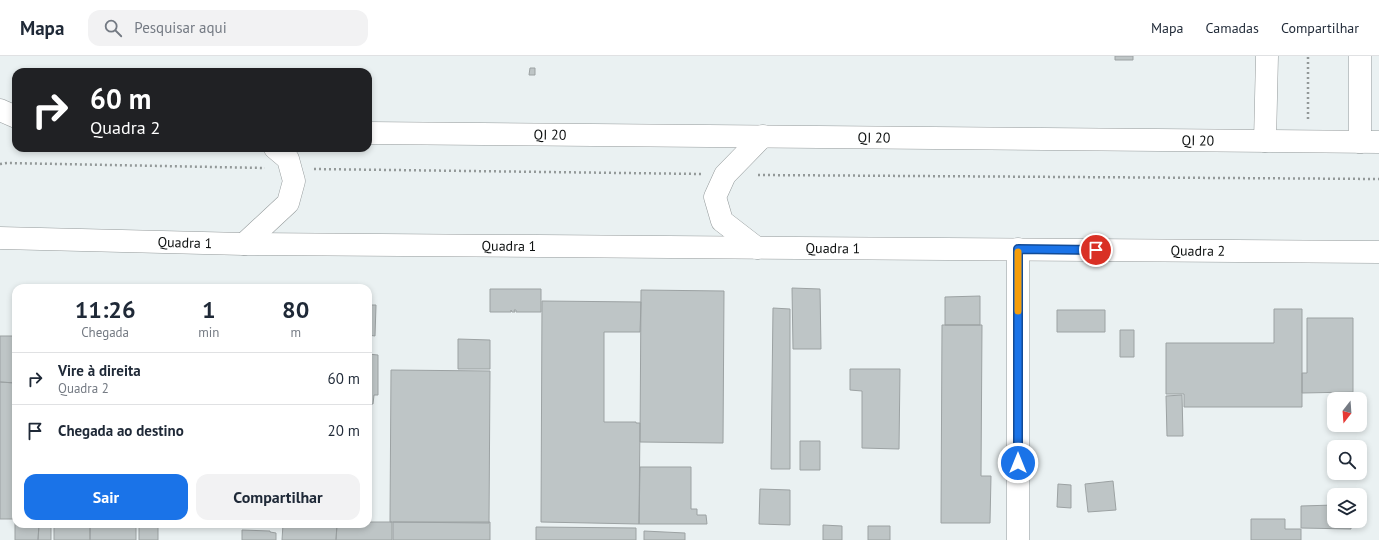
<!DOCTYPE html>
<html lang="pt">
<meta charset="utf-8">
<style>
body{margin:0;font-family:"PT Sans",sans-serif;background:#f2f2f3;color:#1f2937;height:100vh;display:flex;flex-direction:column;font-size:15px;white-space:nowrap}
*{box-sizing:border-box;margin:0}
p{font-size:13px;color:#747a83}
.icon{flex:none;width:22px;height:22px;fill:none;stroke:currentColor;stroke-width:2;stroke-linecap:round;stroke-linejoin:round}
.map{position:relative;flex:1;overflow:hidden}
.panel{position:absolute;left:12px;top:228px;width:360px;height:244px;display:flex;flex-direction:column;background:#fff;border-radius:12px;box-shadow:0 2px 6px #0003}
.panel>*{flex:none}
.top-card{position:absolute;left:12px;top:12px;width:360px;height:84px;border-radius:12px;box-shadow:0 2px 6px #0003;background:#202124;color:#fff;overflow:hidden}
.needle{width:26px;rotate:197deg}
.fabs{position:absolute;left:1327px;top:336px;display:grid;gap:8px}
.fabs a{display:grid;place-items:center;width:40px;height:40px;border-radius:8px;background:#fff;box-shadow:0 2px 6px #0003;font-size:20px}
.pin{position:absolute;display:grid;place-items:center;width:34px;height:34px;color:#fff;margin:-17px;border:2px solid #fff;border-radius:50%;box-shadow:0 1px 4px #0007}
.me{position:absolute;width:44px;margin:-22px;rotate:0deg;stroke-linejoin:round;filter:drop-shadow(0 0 3px #0008)}
.turn{display:flex;align-items:center;gap:14px;height:84px;padding:0 12px;font-size:18px}
.turn .icon{width:52px;height:52px;stroke-width:2.5}
.turn b{display:block;font-size:28px;line-height:34px}
.eta{display:flex;justify-content:space-evenly;align-items:center;height:68px;text-align:center}
.eta b{font-size:24px;font-weight:600;line-height:28px}
.primary-button{display:flex;gap:8px;margin-top:auto;padding:8px 12px}
.primary-button a{flex:1;height:46px;border-radius:12px;background:#1a73e8;color:#fff;font-size:16px;font-weight:600;line-height:46px;text-align:center}
.primary-button a+a{background:#f2f2f3;color:#1f2937}
ul{padding:0;list-style:none}
li{display:flex;align-items:center;gap:12px;height:52px;padding:0 12px;border-top:1px solid #e0e1e3}
li div{flex:1}
li b{display:block;font-size:15px}
li em{font-style:normal}
header{display:flex;align-items:center;gap:24px;box-sizing:border-box;height:56px;padding:0 20px;background:#fff;border-bottom:1px solid #e0e1e3}
header strong{font-size:19px}
nav{display:flex;gap:22px;margin-inline-start:auto;font-size:14px}
.search{width:280px;height:36px;background:#f2f2f3;display:flex;align-items:center;gap:10px;box-sizing:border-box;padding:0 14px;border-radius:12px;color:#747a83;font-size:15px}
.map>svg:first-child{display:block}
.building{fill:#bec5c6;stroke:#9ca2a3}
.lines{fill:none;stroke-linecap:round;stroke-linejoin:round}
.minor-casing{stroke:#949a9b;stroke-width:23}
.path{stroke:#939999;stroke-width:2.5;stroke-dasharray:2 3;stroke-linecap:butt}
.minor{stroke:#fff;stroke-width:22}
.route-casing{stroke:#114b97;stroke-width:10}
.route{stroke:#1a73e8;stroke-width:7}
.slow{stroke:#f59e0b;stroke-width:7}
.labels{text-anchor:middle;dominant-baseline:central;stroke-width:3.5;stroke-linejoin:round;paint-order:stroke}
.street-label{font-size:14px;fill:#0c0f0f;stroke:#eaf1f2}
</style>
<header>
<strong>Mapa</strong>
<div class="search"><svg class="icon" aria-label="search" viewBox="0 0 24 24"><circle cx="10" cy="10" r="6"/><path d="M15 15l6 6"/></svg>Pesquisar aqui</div>
<nav><a>Mapa</a><a>Camadas</a><a>Compartilhar</a></nav>
</header>
<div class="map">
<svg width="1379" height="484" viewBox="0 0 1379 484">
<rect width="100%" height="100%" fill="#eaf1f2"/>
<path class="building" d="M1115 0H1133V4H1115Z
M530 12H535V19H529Z
M792 232 820 233 821 293H793Z
M490 233H541V256H516V254H514L515 256H512L511 254V256H490Z
M641 234 724 235 723 387 640 386Z
M980 240V269H945V241Z
M542 245 641 246 640 276H604V366H636V367H640L639 468 541 466Z
M368 249H376L375 280 368 279Z
M773 252 790 253V413H771Z
M1274 253H1302V351H1184V338H1166V287H1274Z
M1057 254H1105V276H1057Z
M1307 262H1353V336L1302 337V317H1307Z
M942 269H982L981 420H991L990 467H941Z
M1120 274H1134V301H1120Z
M0 280H16V327L0 326Z
M458 283 490 284V313H458Z
M368 298 378 299V339H374L373 348H368Z
M850 313H900L899 393 862 392V335L850 334Z
M391 314 490 315 489 467 390 466Z
M0 326 16 327V463H0Z
M1182 339 1183 380H1167L1166 340Z
M800 385H820V414H800Z
M640 411H691V453H697V459H706L707 468H639Z
M1113 425 1116 454 1088 456 1085 428Z
M1058 428 1071 429V452L1057 451Z
M760 433 790 434V469L759 468Z
M1334 449V465H1351V473L1301 472V450Z
M15 463 16 468H39L38 484H15Z
M1251 463H1285V473H1301V484H1251Z
M368 466H392V484H336L337 468H368Z
M393 466H490V484H393Z
M39 468H51V484H38Z
M54 468H90V484H54Z
M90 468H136V484H90Z
M139 468H158V484H139Z
M283 468H337L336 484H282Z
M823 469 842 470V484H823Z
M868 470H890V484H868Z
M536 471 636 472V484H536Z
M242 474 270 475V476L276 477V484H242Z
M644 475 685 477V484H644Z"/>
<g class="lines">
<defs>
<g id="minor">
<path d="M1360 0V86"/>
<path d="M0 54 16 61"/>
<path id="s1" d="M368 77 1379 86"/>
<path d="M1265 85 1267 0"/>
<path id="s2" d="M0 182 244 188 1379 196"/>
<path d="M244 188 288 147 294 125 288 103 275 92"/>
<path d="M757 192 722 165 715 141 725 119 763 80"/>
<path d="M1018 484V193"/>
</g>
</defs>
<use href="#minor" class="minor-casing"/>
<path class="path" d="M1308 63V0
M0 108 7 107 265 112
M314 113 701 118
M758 119 1379 123"/>
<use href="#minor" class="minor"/>
</g>
<g class="lines">
<defs>
<path id="route" d="M1018 407V193L1096 194"/>
</defs>
<use href="#route" class="route-casing"/>
<use href="#route" class="route"/>
<path class="slow" d="M1018 255V196"/>
</g>
<g class="labels">
<g class="street-label">
<text stroke="none"><textPath href="#s1" startOffset="182">QI 20</textPath></text>
<text stroke="none"><textPath href="#s1" startOffset="506">QI 20</textPath></text>
<text stroke="none"><textPath href="#s1" startOffset="830">QI 20</textPath></text>
<text stroke="none"><textPath href="#s2" startOffset="185">Quadra 1</textPath></text>
<text stroke="none"><textPath href="#s2" startOffset="509">Quadra 1</textPath></text>
<text stroke="none"><textPath href="#s2" startOffset="833">Quadra 1</textPath></text>
<text stroke="none"><textPath href="#s2" startOffset="1198">Quadra 2</textPath></text>
</g>
</g>
</svg>
<div class="fabs">
<a><svg class="needle" viewBox="-14 -14 28 28"><path d="M0-13l5 13h-10z" fill="#e53935"/><path d="M0 13l5-13h-10z" fill="#747a83"/></svg></a>
<a><svg class="icon" aria-label="search" viewBox="0 0 24 24"><circle cx="10" cy="10" r="6"/><path d="M15 15l6 6"/></svg></a>
<a><svg class="icon" aria-label="layers" viewBox="0 0 24 24"><path d="M12 4l9 5-9 5-9-5zM3 14l9 5 9-5"/></svg></a>
</div>
<div class="pin" style="left:1096px;top:194px;background:#d93025"><svg class="icon" aria-label="arrive" viewBox="0 0 24 24"><path d="M6 21V4h12l-3 4 3 4H6"/></svg></div>
<svg class="me" style="left:1018px;top:407px" viewBox="-20 -20 40 40"><circle r="17" fill="#1a73e8" stroke="#fff" stroke-width="3"/><path d="M0-11L8 9 0 5-8 9z" fill="#fff"/></svg>
<div class="top-card">
<div class="turn"><svg class="icon" aria-label="right" viewBox="0 0 24 24"><path d="M7 20v-9h11M14 6l5 5-5 5"/></svg><div><b>60 m</b>Quadra 2</div></div>
</div>
<section class="panel">
<div class="eta">
<div><b>11:26</b><p>Chegada</p></div>
<div><b>1</b><p>min</p></div>
<div><b>80</b><p>m</p></div>
</div>
<ul>
<li><svg class="icon" aria-label="right" viewBox="0 0 24 24"><path d="M7 20v-9h11M14 6l5 5-5 5"/></svg><div><b>Vire à direita</b><p>Quadra 2</p></div><em>60 m</em></li>
<li><svg class="icon" aria-label="arrive" viewBox="0 0 24 24"><path d="M6 21V4h12l-3 4 3 4H6"/></svg><div><b>Chegada ao destino</b></div><em>20 m</em></li>
</ul>
<div class="primary-button"><a>Sair</a><a>Compartilhar</a></div>
</section>
</div>
